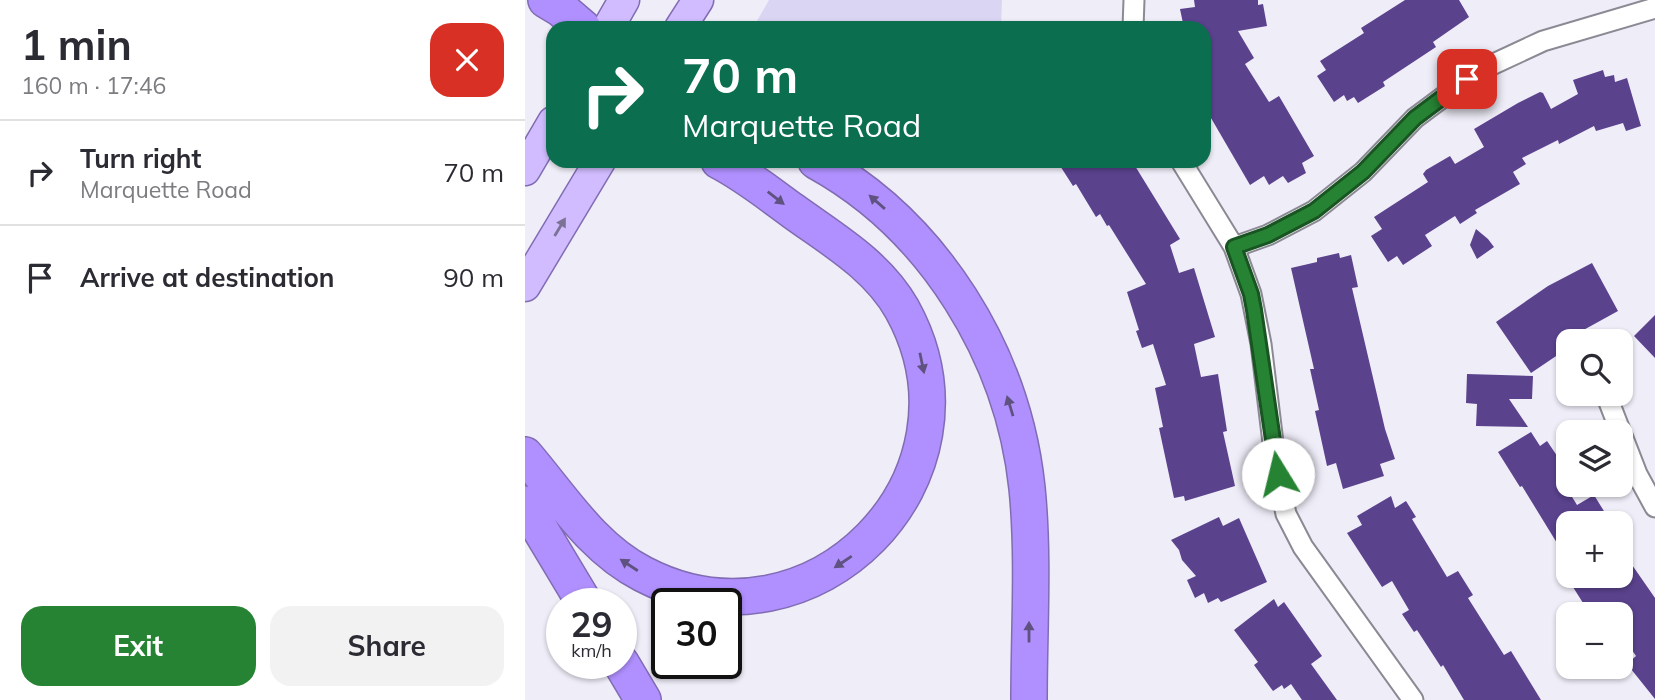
<!DOCTYPE html>
<meta charset="utf-8">
<style>
body{margin:0;font-family:Mulish,sans-serif;background:#f2f2f3;color:#2b2b33;height:100vh;display:flex;flex-direction:column;font-size:26px;white-space:nowrap}
*{box-sizing:border-box;margin:0}
p{font-size:23px;color:#7c7c81}
.icon{flex:none;width:38px;height:38px;fill:none;stroke:currentColor;stroke-width:2;stroke-linecap:round;stroke-linejoin:round}
.map{position:relative;flex:1;overflow:hidden}
.details{display:flex;flex-direction:column;background:#fff;width:525px}
.details>*{flex:none}
.guide{position:absolute;left:21px;top:21px;width:665px;height:147px;border-radius:21px;box-shadow:0 2px 5px #0004;background:#0b6e4f;color:#fff;overflow:hidden}
.fabs{position:absolute;left:1031px;top:329px;display:grid;gap:14px}
.fabs a{display:grid;place-items:center;width:77px;height:77px;border-radius:14px;background:#fff;box-shadow:0 2px 5px #0004;font-size:35px}
.speed{position:absolute;left:21px;top:588px;display:flex;gap:14px;font-size:35px;font-weight:700;text-align:center}
.speed>*{display:grid;place-content:center;width:91px;height:91px;border-radius:50%;background:#fff;box-shadow:0 2px 5px #0004;line-height:1}
.speed small{font-size:18px;font-weight:400}
.speed .limit{border:4px solid #111;border-radius:10px;background:#fff;color:#111}
.pin{position:absolute;display:grid;place-items:center;width:60px;height:60px;color:#fff;margin:-30px;border-radius:14px;box-shadow:0 4px 10px #0006}
.me{position:absolute;width:77px;margin:-38px;rotate:351deg;stroke-linejoin:round;filter:drop-shadow(0 0 5px #0008)}
.turn{display:flex;align-items:center;gap:24px;height:147px;padding:0 21px;font-size:32px}
.turn .icon{width:91px;height:91px;stroke-width:2.5}
.turn b{display:block;font-size:49px;line-height:60px}
.round{display:grid;place-items:center;flex:none;width:74px;height:74px;border-radius:21px;background:#f2f2f3}
.head{display:flex;align-items:center;justify-content:space-between;height:119px;padding:0 21px}
h1{font-size:42px;font-weight:700;line-height:52px}
.button{display:flex;gap:14px;margin-top:auto;padding:14px 21px}
.button a{flex:1;height:80px;border-radius:21px;background:#278334;color:#fff;font-size:28px;font-weight:700;line-height:80px;text-align:center}
.button a+a{background:#f2f2f3;color:#2b2b33}
ul{padding:0;list-style:none}
li{display:flex;align-items:center;gap:21px;height:105px;padding:0 21px;border-top:2px solid #e1e1e2}
li div{flex:1}
li b{display:block;font-size:26px}
li em{font-style:normal}
main{display:flex;flex:1;min-height:0}
.map>svg:first-child{display:block}
.green{fill:#dbd5f4}
.building{fill:#5a428d}
.lines{fill:none;stroke-linecap:round;stroke-linejoin:round}
.minor-casing{stroke:#8b8993;stroke-width:23}
.primary-casing{stroke:#816cb4;stroke-width:33}
.motorway-casing{stroke:#816cb4;stroke-width:38}
.minor{stroke:#fff;stroke-width:19}
.primary{stroke:#d0bcfe;stroke-width:30}
.motorway{stroke:#b090fe;stroke-width:35}
.oneway{fill:#5f5280}
.oneway2{fill:#7c7295}
.route-casing{stroke:#195522;stroke-width:18}
.route{stroke:#278334;stroke-width:12}
</style>
<main>
<section class="details">
<div class="head"><div><h1>1 min</h1><p>160 m · 17:46</p></div><a class="round" style="background:#d93025;color:#fff"><svg class="icon" aria-label="close" viewBox="0 0 24 24"><path d="M6 6l12 12M18 6L6 18"/></svg></a></div>
<ul>
<li><svg class="icon" aria-label="right" viewBox="0 0 24 24"><path d="M7 20v-9h11M14 6l5 5-5 5"/></svg><div><b>Turn right</b><p>Marquette Road</p></div><em>70 m</em></li>
<li><svg class="icon" aria-label="arrive" viewBox="0 0 24 24"><path d="M6 21V4h12l-3 4 3 4H6"/></svg><div><b>Arrive at destination</b></div><em>90 m</em></li>
</ul>
<div class="button"><a>Exit</a><a>Share</a></div>
</section>
<div class="map">
<svg width="1130" height="700" viewBox="0 0 1130 700">
<rect width="100%" height="100%" fill="#efedf8"/>
<path class="green" d="M244 0H477L476 28H228Z"/>
<path class="building" d="M669 0H733V5L738 4 742 26 713 31 729 58 720 64 744 102 754 96 789 156 777 163 781 173 763 183 758 176 744 185 739 176 725 185 679 106V28H659L655 9 670 7Z
M880 0H934L944 17 908 42 911 47 858 82 860 86 833 103 829 97 822 101 819 95 809 102 792 76 801 70 795 61 839 33 836 28Z
M1078 70 1080 77 1089 75 1090 82 1102 78 1116 126 1101 131 1098 123 1071 131 1069 126 1034 144 1033 140 997 158 1001 164 988 172 995 184 950 210 952 213 935 224 930 216 900 235 907 246 878 265 872 256 863 262 846 236 857 229 849 217 903 182 898 174 901 170 925 156 930 164 959 147 949 129 993 103 1015 92 1018 93 1026 109 1053 94 1048 80Z
M532 161H607L655 239 645 245 654 273 669 268 690 337 669 344 676 377 693 374 702 431 698 432 710 486 660 501 659 496 649 498 634 428 638 427 630 388 641 385 628 344 617 348 611 331 614 330 602 292 621 284 584 225 582 226 575 214 571 217 551 184 548 186Z
M951 229 963 239 969 247 952 259 945 245Z
M814 253 815 258 826 255 833 287 827 288 860 429 870 459 855 464 859 476 818 489 811 463 802 466 790 411 794 410 785 369H789L766 268 792 262V258Z
M1067 263 1093 311 1044 338 1047 341H1043V348L1006 373 971 322 1023 286Z
M1130 315V358L1109 336Z
M942 374 1008 376 1007 399H984L1003 427 951 426 952 404 941 403Z
M1006 432 1015 446 1022 441 1041 469 1033 474 1052 505 1069 495 1082 516 1070 523H1043V561L997 486 995 487 973 452Z
M866 496 870 508 881 501 891 517 887 519 922 577 933 571 948 595 943 598 979 655 986 651 1016 700H939L918 665 916 667 892 630 889 632 877 614 884 610 867 581 857 587 822 533 837 525 832 516Z
M694 517 698 526 714 518 742 582 696 602 693 598 683 603 679 593 670 598 662 580 671 576 657 560 654 550 646 540Z
M1096 549 1130 598V699L1102 664 1111 656 1096 634V614H1065L1041 576H1096Z
M749 599 753 607 759 602 797 656 786 664 812 700H777L766 684 759 689 757 685 748 691 729 665 733 662 709 630Z"/>
<g class="lines">
<defs>
<path id="minor" d="M608 28 609 0
M656 161 709 247 726 294 736 344 750 459 761 514 778 547 888 700
M709 247 743 235 789 211 838 172 890 118 937 83 960 68 1018 41 1130 8
M1084 402 1112 474 1130 507"/>
<path id="primary" d="M83 28 99 0
M155 28 173 0
M0 170 28 122
M0 286 75 161"/>
<path id="motorway" d="M21 0 36 9 58 28
M291 161C409 226 488 355 502 488 509 557 504 630 504 700
M0 455C36 497 67 548 118 574 287 662 470 477 377 309 352 265 308 240 268 211 243 193 221 175 194 161
M0 504 60 604
M96 663 118 700"/>
</defs>
<use href="#minor" class="minor-casing"/>
<use href="#primary" class="primary-casing"/>
<use href="#motorway" class="motorway-casing"/>
<use href="#minor" class="minor"/>
<use href="#primary" class="primary"/>
<use href="#motorway" class="motorway"/>
</g>
<defs><path id="oneway-solid" d="M-6-.8H1V-3.2L6.5 0L1 3.2V.8H-6Z" transform="scale(1.75)"/></defs>
<g class="oneway">
<use href="#oneway-solid" transform="translate(251 198) rotate(38)"/>
<use href="#oneway-solid" transform="translate(352 202) rotate(-139)"/>
<use href="#oneway-solid" transform="translate(397 363) rotate(78)"/>
<use href="#oneway-solid" transform="translate(485 406) rotate(-107)"/>
<use href="#oneway-solid" transform="translate(318 562) rotate(146)"/>
<use href="#oneway-solid" transform="translate(104 565) rotate(-147)"/>
<use href="#oneway-solid" transform="translate(504 632) rotate(-90)"/>
</g>
<use class="oneway2" href="#oneway-solid" transform="translate(35 227) rotate(-59)"/>
<g class="lines">
<defs>
<path id="route" d="M753 474 729 310 726 294 709 247 743 235 789 211 838 172 890 118 942 79"/>
</defs>
<use href="#route" class="route-casing"/>
<use href="#route" class="route"/>
</g>
</svg>
<div class="fabs">
<a><svg class="icon" aria-label="search" viewBox="0 0 24 24"><circle cx="10" cy="10" r="6"/><path d="M15 15l6 6"/></svg></a>
<a><svg class="icon" aria-label="layers" viewBox="0 0 24 24"><path d="M12 4l9 5-9 5-9-5zM3 14l9 5 9-5"/></svg></a>
<a>+</a>
<a>−</a>
</div>
<div class="speed"><div>29<small>km/h</small></div><div class="limit">30</div></div>
<div class="pin" style="left:942px;top:79px;background:#d93025"><svg class="icon" aria-label="arrive" viewBox="0 0 24 24"><path d="M6 21V4h12l-3 4 3 4H6"/></svg></div>
<svg class="me" style="left:753px;top:474px" viewBox="-20 -20 40 40"><circle r="19" fill="#fff"/><path d="M0-13L10 11 0 6-10 11z" fill="#278334"/></svg>
<div class="guide">
<div class="turn"><svg class="icon" aria-label="right" viewBox="0 0 24 24"><path d="M7 20v-9h11M14 6l5 5-5 5"/></svg><div><b>70 m</b>Marquette Road</div></div>
</div>
</div>
</main>
